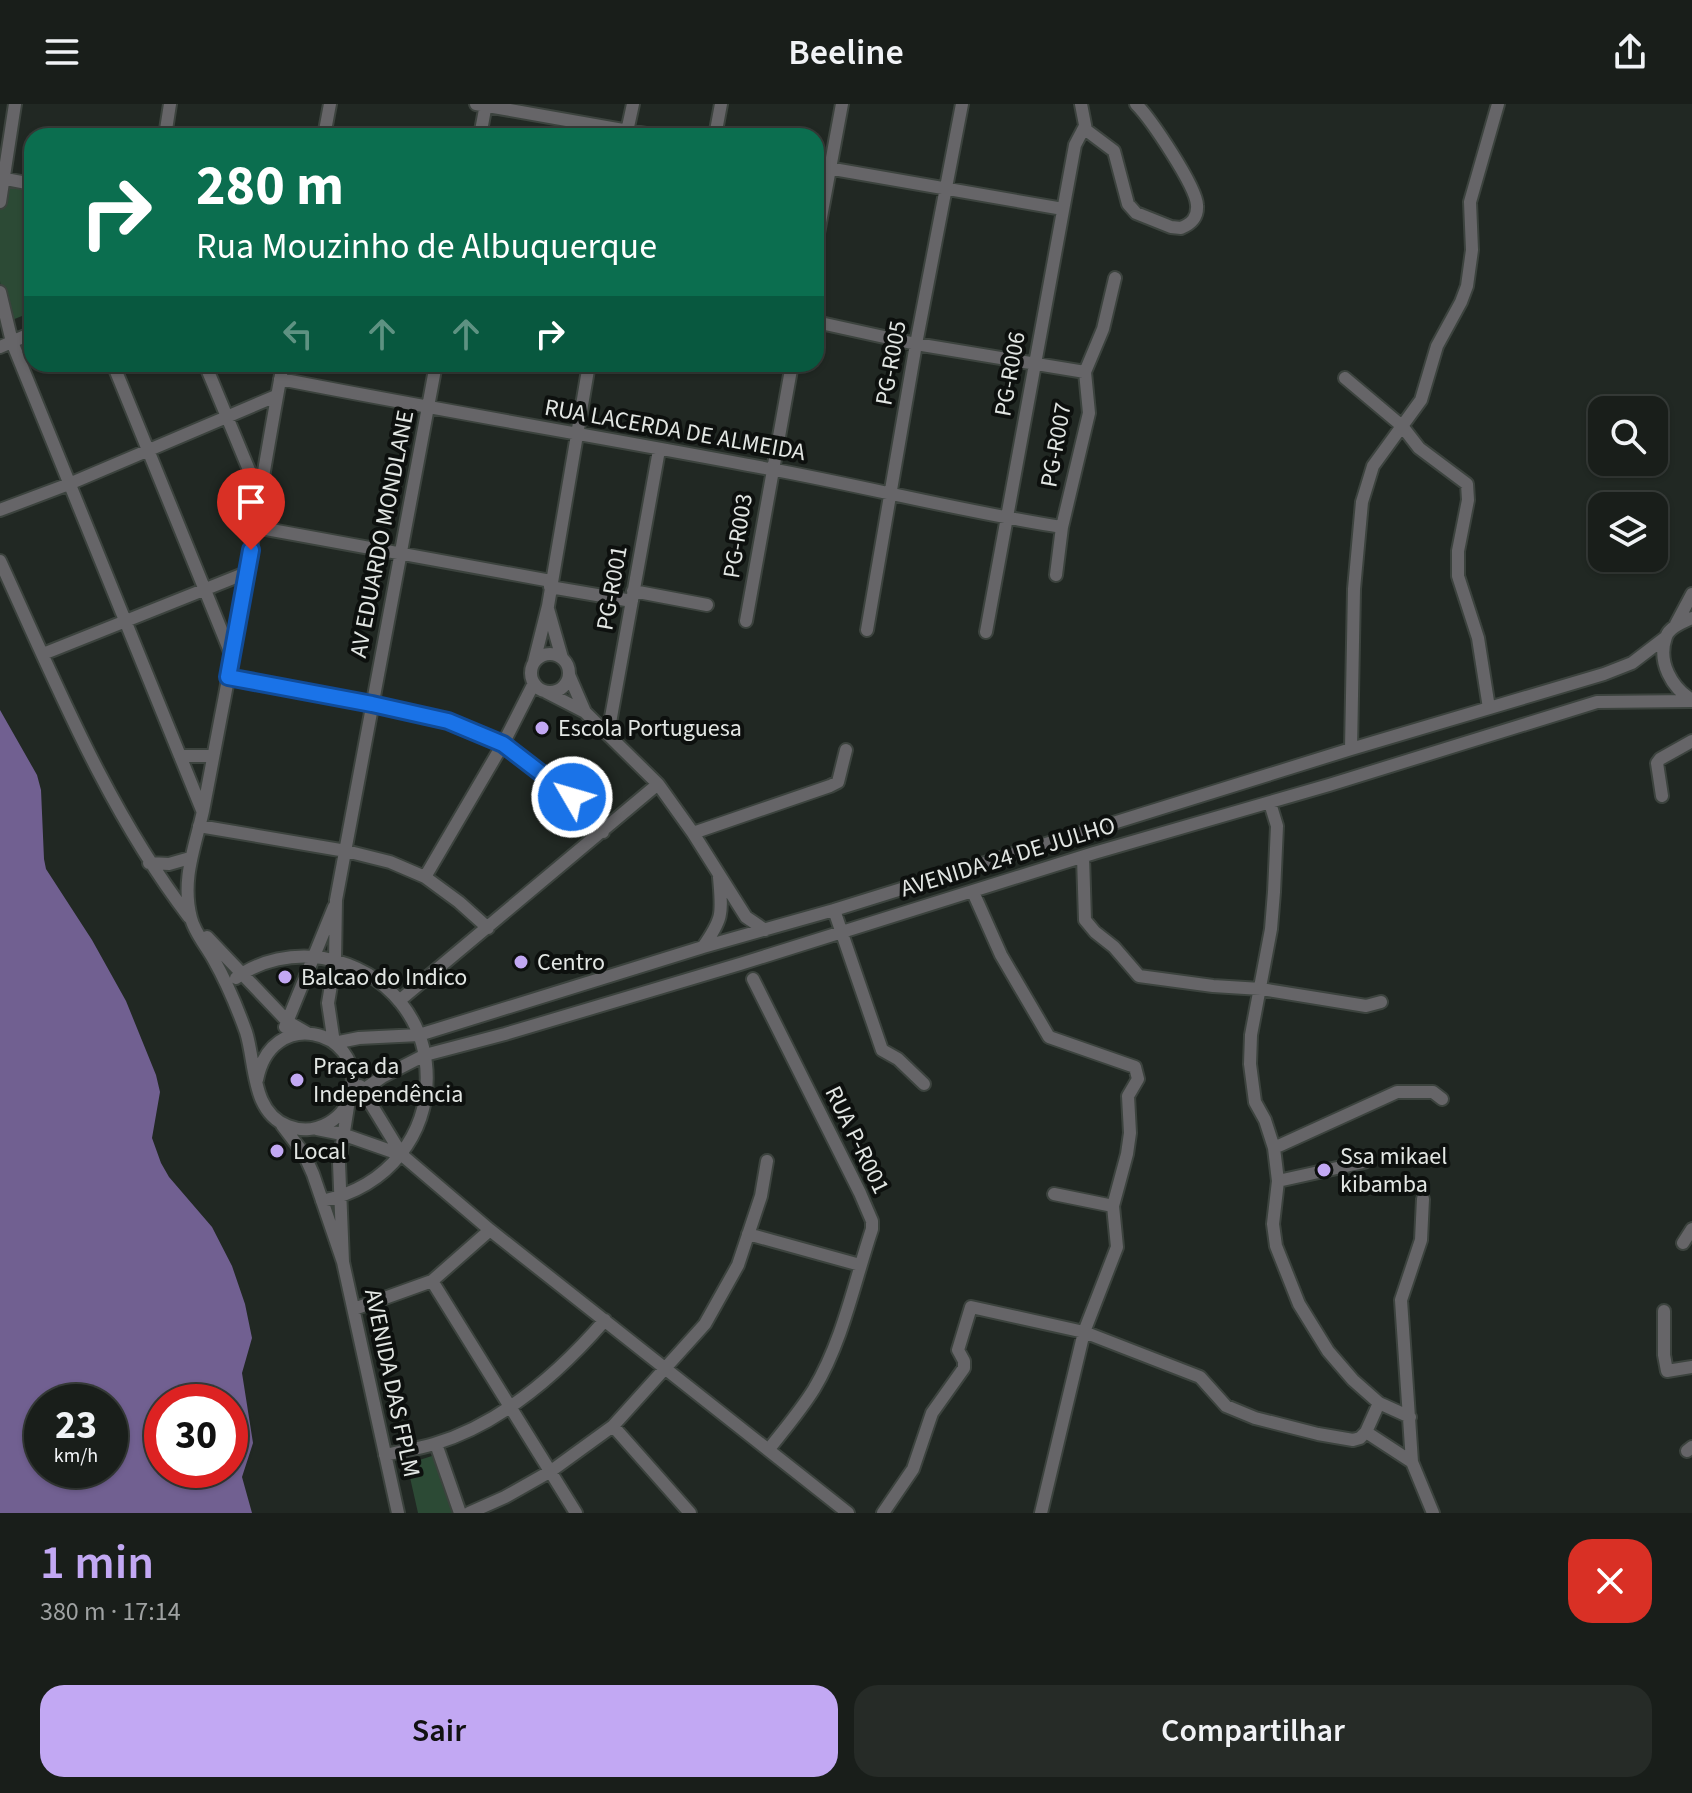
<!DOCTYPE html>
<html lang="pt">
<meta charset="utf-8">
<style>
body{margin:0;font-family:"Source Sans 3",sans-serif;background:#262b27;color:#f1f3f6;height:100vh;display:flex;flex-direction:column;font-size:30px;white-space:nowrap}
*{box-sizing:border-box;margin:0}
p{font-size:26px;color:#9fa2a2}
.icon{flex:none;width:44px;height:44px;fill:none;stroke:currentColor;stroke-width:2;stroke-linecap:round;stroke-linejoin:round}
.map{position:relative;height:1409px;overflow:hidden}
.side{display:flex;flex-direction:column;background:#191e1a;flex:1}
.side>*{flex:none}
.hud{position:absolute;left:24px;top:24px;width:800px;height:244px;border-radius:24px;box-shadow:0 2px 6px #0004,0 0 0 2px #373c39;background:#0b6e4f;color:#fff;overflow:hidden}
.fabs{position:absolute;left:1588px;top:292px;display:grid;gap:16px}
.fabs a{display:grid;place-items:center;width:80px;height:80px;border-radius:16px;background:#191e1a;box-shadow:0 2px 6px #0004,0 0 0 2px #373c39;font-size:40px}
.speed{position:absolute;left:24px;top:1280px;display:flex;gap:16px;font-size:40px;font-weight:700;text-align:center}
.speed>*{display:grid;place-content:center;width:104px;height:104px;border-radius:50%;background:#191e1a;box-shadow:0 2px 6px #0004,0 0 0 2px #373c39;line-height:1}
.speed small{font-size:20px;font-weight:400}
.speed .limit{border:12px solid #d22;background:#fff;color:#111}
.pin{position:absolute;display:grid;place-items:center;width:68px;height:68px;color:#fff;margin:-82px -34px;border-radius:50% 50% 50% 0;rotate:-45deg;box-shadow:0 0 8px #0007}
.pin .icon{rotate:45deg}
.me{position:absolute;width:88px;margin:-44px;rotate:308deg;stroke-linejoin:round;filter:drop-shadow(0 0 6px #0008)}
.turn{display:flex;align-items:center;gap:28px;height:168px;padding:0 40px;font-size:36px}
.turn .icon{width:104px;height:104px;stroke-width:2.5}
.turn b{display:block;font-size:56px;line-height:68px}
.lanes{display:flex;align-items:center;height:76px;padding:0 40px;background:#0003;justify-content:center;gap:40px;direction:ltr}
.lanes .off{opacity:.35}
.round{display:grid;place-items:center;flex:none;width:84px;height:84px;border-radius:24px;background:#262b27}
.summary{display:flex;align-items:center;justify-content:space-between;height:136px;padding:0 40px}
h1{font-size:48px;font-weight:600;line-height:60px;color:#c2a8f3}
.button{display:flex;gap:16px;margin-top:auto;padding:16px 40px}
.button a{flex:1;height:92px;border-radius:24px;background:#c2a8f3;color:#111;font-size:32px;font-weight:600;line-height:92px;text-align:center}
.button a+a{background:#262b27;color:#f1f3f6}
header{display:flex;justify-content:space-between;align-items:center;height:104px;padding:0 40px;background:#191e1a;font-size:36px;font-weight:600}
.map>svg:first-child{display:block}
.green{fill:#2c4a35}
.water{fill:#716091;fill-rule:evenodd}
.lines{fill:none;stroke-linecap:round;stroke-linejoin:round}
.minor-casing{stroke:#3c433e;stroke-width:16}
.minor{stroke:#666568;stroke-width:12}
.route-casing{stroke:#114b97;stroke-width:20}
.route{stroke:#1a73e8;stroke-width:14}
.poi-dot{fill:#c2a8f3;stroke:#0d100e;stroke-width:3}
.labels{text-anchor:middle;dominant-baseline:central;stroke-width:8;stroke-linejoin:round;paint-order:stroke}
.street-label{font-size:24px;fill:#e2e6e3;stroke:#0d100e}
.poi-label{font-size:24px;fill:#e2e6e3;stroke:#0d100e;text-anchor:start}
</style>
<header><svg class="icon" aria-label="menu" viewBox="0 0 24 24"><path d="M4 6h16M4 12h16M4 18h16"/></svg>Beeline<svg class="icon" aria-label="share" viewBox="0 0 24 24"><path d="M12 15V3M7 8l5-5 5 5M5 13v7h14v-7"/></svg></header>
<div class="map">
<svg width="1692" height="1409" viewBox="0 0 1692 1409">
<rect width="100%" height="100%" fill="#212823"/>
<path class="green" d="M10 83 32 87V208L12 216 4 211 0 177V98Z
M435 1351 455 1406 452 1409H418L407 1360Z"/>
<path class="water" d="M0 606 37 671 41 686 44 755 46 765 92 836 126 897 156 971 160 988 152 1034 161 1059 169 1073 212 1123 232 1162 245 1200 252 1234 242 1269 253 1339 242 1373 252 1409H0ZM110 1298V1366H42V1298ZM230 1298V1366H162V1298Z"/>
<g class="lines">
<defs>
<path id="minor" d="M476 0 657 32
M1081 0 1086 26 1114 47 1128 100 1136 109 1171 123 1181 124C1191 120 1198 114 1197 101 1196 82 1151 15 1136 0
M165 32 170 0
M324 32 330 0
M480 32 486 0
M626 32 633 0
M715 32 721 0
M816 62 1063 105
M0 74 32 80
M0 98 15 0
M816 140 842 0
M0 188 12 238 202 706
M816 218 916 240 1085 268
M0 243 32 229
M113 260 231 550
M205 260 259 390
M436 260 336 796 335 857 328 899 334 939 359 934 419 931 703 843 834 806 1351 645 1604 570 1632 559 1666 533
M1345 274 1402 322 1419 344 1467 380 1468 396 1458 447V472L1478 534 1489 604
M280 275C443 307 607 334 770 365 868 383 964 408 1062 423
M0 406 69 380 276 292
M255 423 551 477
M0 457C56 579 107 706 189 813
M1056 471 1062 423 1089 309 1085 268 1103 225 1115 174
M550 483 632 497
M633 487 707 501
M548 505 562 554
M1692 514C1683 518 1669 523 1666 533 1657 558 1672 584 1692 596
M746 517 792 260
M1676 520 1692 490
M867 526 916 240 962 0
M986 528 1075 41 1085 22
M531 569a19 19 0 1 1 38 0a19 19 0 1 1-38 0Z
M43 550 246 469
M534 558 548 502 589 260
M569 571 585 608
M228 573 372 600 448 617 503 640 572 693 603 728
M546 588 585 608 658 680 693 729 746 813 765 826
M608 630 659 346
M1351 645 1354 485 1362 398 1373 362 1421 296 1437 242 1461 198 1467 182 1472 146 1470 98 1498 0
M180 652H213
M1662 692 1657 659 1660 655 1692 637
M1270 699 1277 722 1274 788 1271 825 1251 931 1250 960 1255 998 1265 1016 1274 1044 1278 1077 1273 1120 1276 1142 1299 1200 1328 1247 1353 1276 1379 1299 1410 1313
M199 722 346 747 390 758 425 773 459 798 488 824
M693 729 830 682 838 678 846 646
M1083 753 1085 816 1095 828 1114 843 1139 872 1213 882 1261 885 1366 902 1381 898
M149 759 169 760 190 754
M425 773 503 640 534 579
M973 788 1001 851 1049 933 1135 963 1138 975 1128 992 1130 1029 1127 1050 1113 1102 1117 1143 1084 1228 1041 1409
M834 806 882 946 898 955 924 980
M207 833 288 918 307 929
M703 843C724 813 722 809 719 773
M236 874C260 856 294 849 323 854 461 880 462 1067 322 1097
M753 875 860 1089 872 1117V1125C854 1179 843 1236 814 1285 801 1306 784 1326 769 1345
M399 897 658 680
M285 923 334 803
M257 976C271 902 362 925 352 985 347 1015 316 1033 288 1022 251 1008 256 960 246 928 237 903 227 879 214 856 207 843 194 828 191 814 181 776 195 743 203 707 209 675 215 643 221 612 244 495 261 377 283 260
M360 982 402 1051 490 1126 848 1409
M282 1021 304 1050 313 1070 343 1158 398 1409
M317 1025 342 1030 402 1051
M1274 1044 1397 988H1433L1442 995
M1278 1077 1364 1058
M1054 1090 1113 1102
M1423 1095 1421 1136 1401 1196 1412 1358 1433 1409
M748 1130 860 1161
M1683 1139 1692 1125
M343 1158 339 1059 349 996 382 973 425 951 505 930 740 860 1094 749 1329 681 1597 598 1692 597
M432 1177 576 1409
M354 1205 432 1177 490 1126
M1664 1207V1251L1667 1267 1692 1263
M613 1322 690 1409
M1366 1328 1412 1358
M436 1340 460 1409
M1687 1347 1692 1343
M385 1351C401 1347 418 1345 434 1340 501 1320 560 1268 605 1216
M469 1409 505 1393 551 1367 613 1322 705 1220 738 1161 761 1092 767 1057
M883 1409 913 1365 932 1309 964 1264V1257L958 1246 971 1203 1084 1228 1200 1273 1226 1302 1255 1314 1318 1330 1353 1336 1360 1334 1366 1328 1379 1299"/>
</defs>
<use href="#minor" class="minor-casing"/>
<use href="#minor" class="minor"/>
</g>
<g class="lines">
<defs>
<path id="route" d="M251 446 228 573 372 600 448 617 503 640 572 693"/>
</defs>
<use href="#route" class="route-casing"/>
<use href="#route" class="route"/>
</g>
<g class="poi-dot">
<circle cx="542" cy="624" r="8"/>
<circle cx="521" cy="858" r="8"/>
<circle cx="285" cy="873" r="8"/>
<circle cx="297" cy="976" r="8"/>
<circle cx="277" cy="1047" r="8"/>
<circle cx="1324" cy="1066" r="8"/>
</g>
<g class="labels">
<g class="street-label">
<text transform="translate(891 259) rotate(-80)">PG-R005</text>
<text transform="translate(1010 270) rotate(-80)">PG-R006</text>
<text transform="translate(675 326) rotate(10)">RUA LACERDA DE ALMEIDA</text>
<text transform="translate(1056 341) rotate(-80)">PG-R007</text>
<text transform="translate(382 430) rotate(-79)">AV EDUARDO MONDLANE</text>
<text transform="translate(738 432) rotate(-81)">PG-R003</text>
<text transform="translate(612 484) rotate(-80)">PG-R001</text>
<text transform="translate(1008 753) rotate(-17)">AVENIDA 24 DE JULHO</text>
<text transform="translate(857 1036) rotate(64)">RUA P-R001</text>
<text transform="translate(392 1279) rotate(78)">AVENIDA DAS FPLM</text>
</g>
<g class="poi-label">
<text x="558" y="624">Escola Portuguesa</text>
<text x="537" y="858">Centro</text>
<text x="301" y="873">Balcao do Indico</text>
<text x="313" y="962">Praça da<tspan x="313" dy="28">Independência</tspan></text>
<text x="293" y="1047">Local</text>
<text x="1340" y="1052">Ssa mikael<tspan x="1340" dy="28">kibamba</tspan></text>
</g>
</g>
</svg>
<div class="fabs">
<a><svg class="icon" aria-label="search" viewBox="0 0 24 24"><circle cx="10" cy="10" r="6"/><path d="M15 15l6 6"/></svg></a>
<a><svg class="icon" aria-label="layers" viewBox="0 0 24 24"><path d="M12 4l9 5-9 5-9-5zM3 14l9 5 9-5"/></svg></a>
</div>
<div class="speed"><div>23<small>km/h</small></div><div class="limit">30</div></div>
<div class="pin" style="left:251px;top:446px;background:#d93025"><svg class="icon" aria-label="arrive" viewBox="0 0 24 24"><path d="M6 21V4h12l-3 4 3 4H6"/></svg></div>
<svg class="me" style="left:572px;top:693px" viewBox="-20 -20 40 40"><circle r="17" fill="#1a73e8" stroke="#fff" stroke-width="3"/><path d="M0-11L8 9 0 5-8 9z" fill="#fff"/></svg>
<div class="hud">
<div class="turn"><svg class="icon" aria-label="right" viewBox="0 0 24 24"><path d="M7 20v-9h11M14 6l5 5-5 5"/></svg><div><b>280 m</b>Rua Mouzinho de Albuquerque</div></div>
<div class="lanes"><svg class="icon off" aria-label="left" viewBox="0 0 24 24"><path d="M17 20v-9H6M10 6l-5 5 5 5"/></svg><svg class="icon off" aria-label="ahead" viewBox="0 0 24 24"><path d="M12 20V5M6 11l6-6 6 6"/></svg><svg class="icon off" aria-label="ahead" viewBox="0 0 24 24"><path d="M12 20V5M6 11l6-6 6 6"/></svg><svg class="icon" aria-label="right" viewBox="0 0 24 24"><path d="M7 20v-9h11M14 6l5 5-5 5"/></svg></div>
</div>
</div>
<section class="side">
<div class="summary"><div><h1>1 min</h1><p>380 m · 17:14</p></div><a class="round" style="background:#d93025;color:#fff"><svg class="icon" aria-label="close" viewBox="0 0 24 24"><path d="M6 6l12 12M18 6L6 18"/></svg></a></div>
<div class="button"><a>Sair</a><a>Compartilhar</a></div>
</section>
